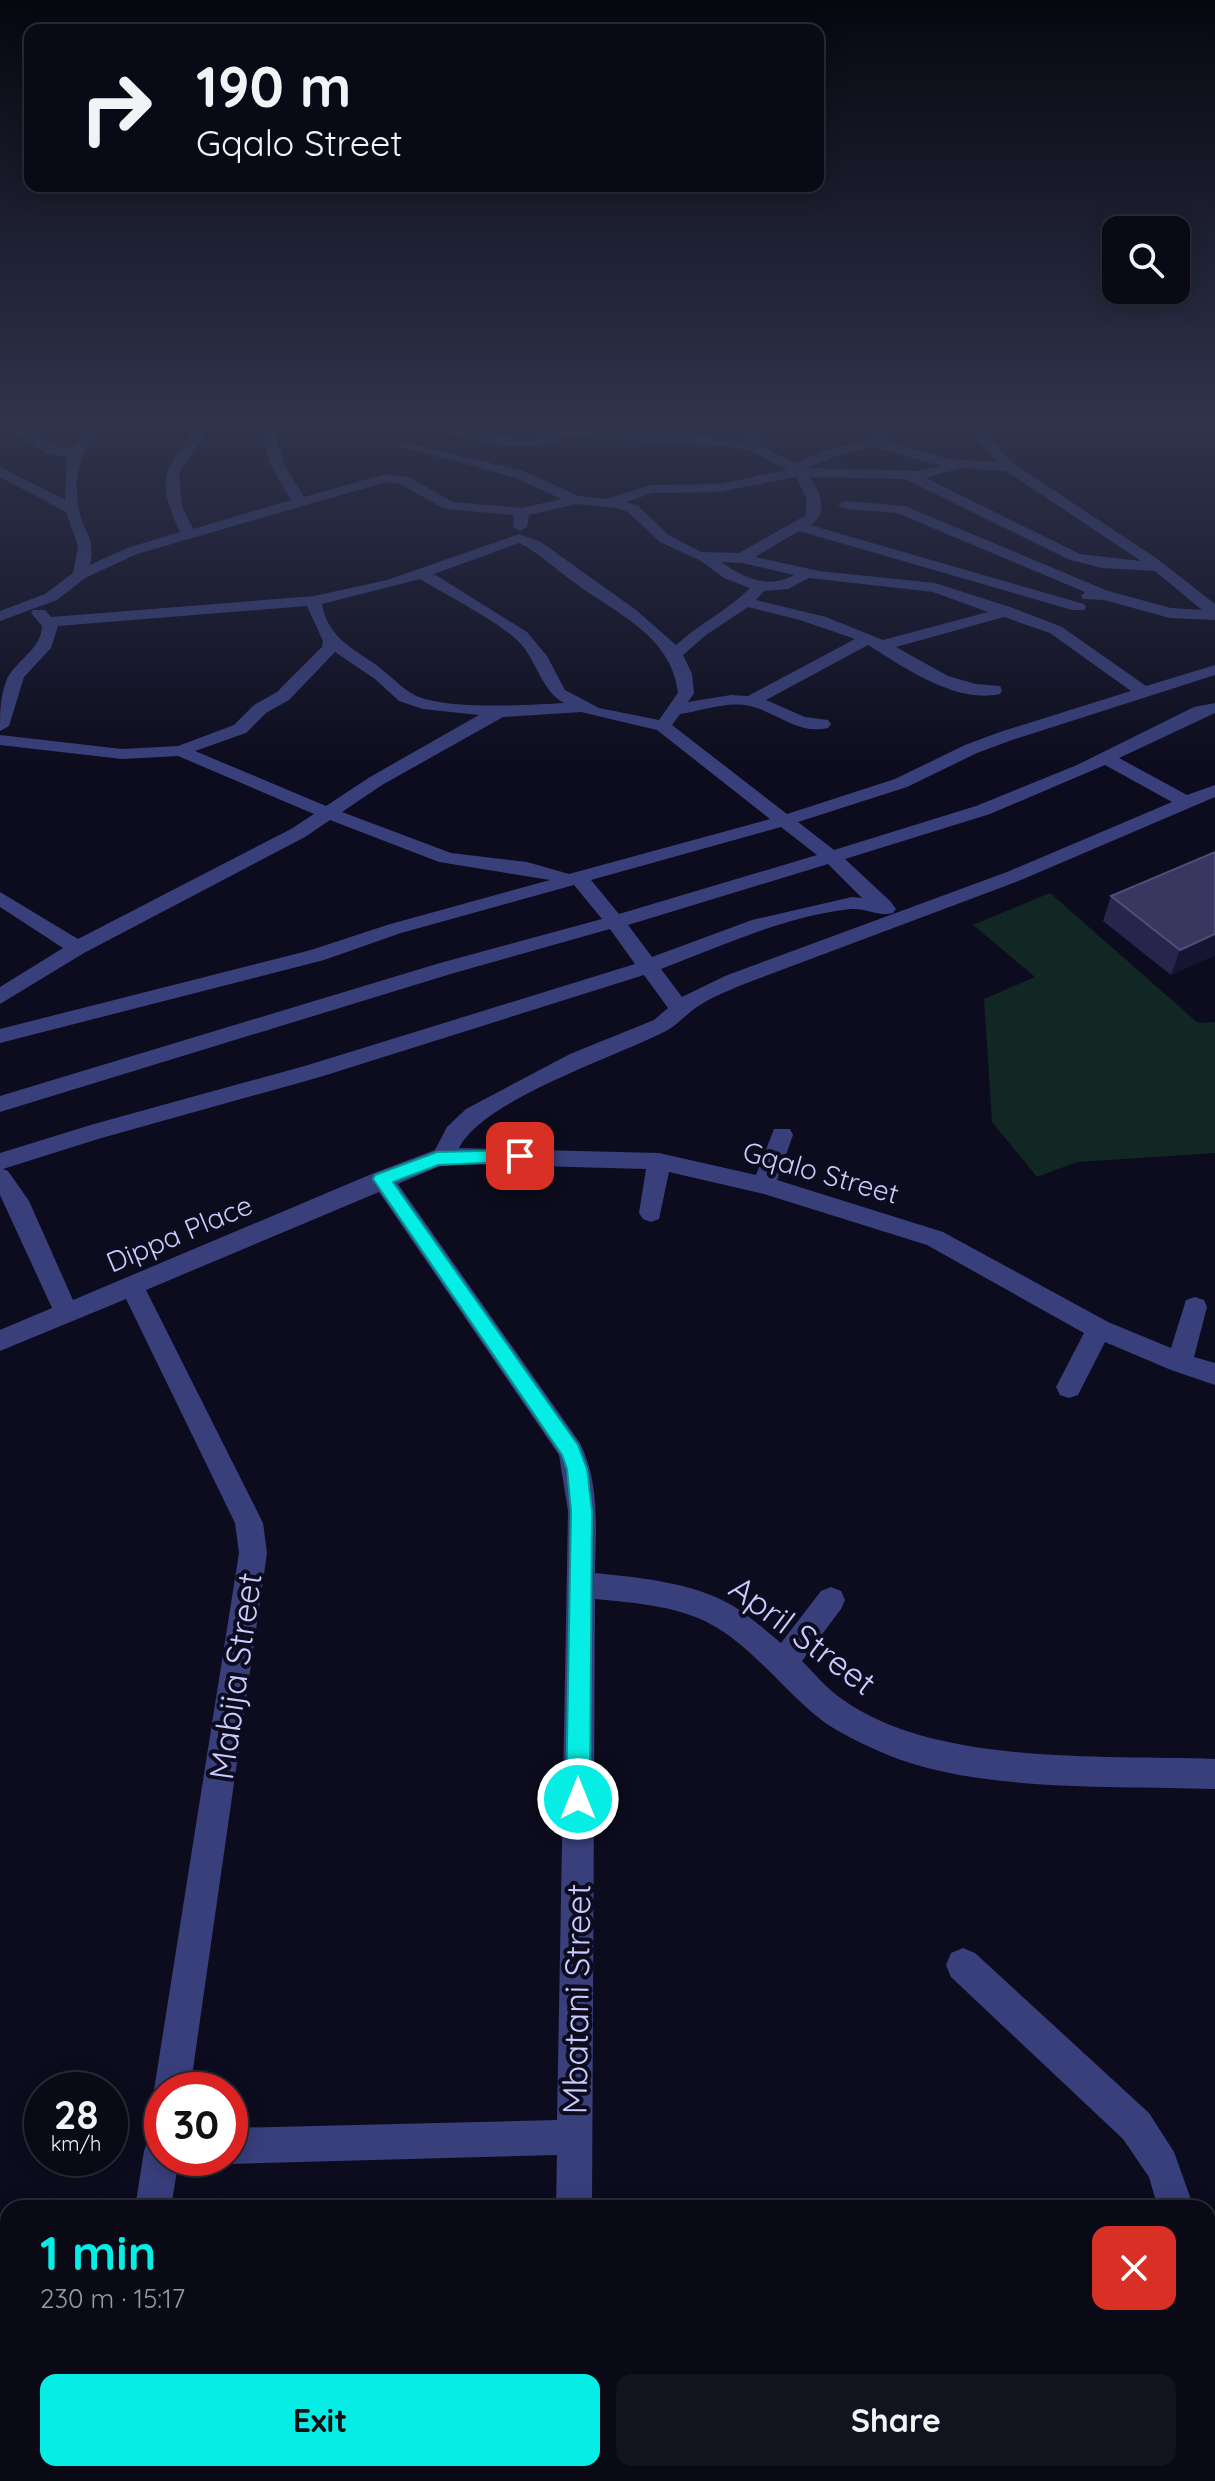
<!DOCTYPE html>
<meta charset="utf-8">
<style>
body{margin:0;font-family:Quicksand,sans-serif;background:#13121f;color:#f1f3f6;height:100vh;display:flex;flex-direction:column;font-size:30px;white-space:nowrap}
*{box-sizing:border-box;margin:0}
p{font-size:26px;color:#999aa1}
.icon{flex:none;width:44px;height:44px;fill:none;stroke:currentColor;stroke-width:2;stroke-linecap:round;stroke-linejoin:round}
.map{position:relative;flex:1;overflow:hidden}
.panel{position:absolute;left:0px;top:2200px;width:1216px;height:282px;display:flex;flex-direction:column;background:#0a0916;border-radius:24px 24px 0 0;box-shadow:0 4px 20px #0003,0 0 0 2px #2a2a35}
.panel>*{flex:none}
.hud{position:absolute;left:24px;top:24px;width:800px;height:168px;border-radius:16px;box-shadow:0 4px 20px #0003,0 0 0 2px #2a2a35;background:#0a0916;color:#f1f3f6;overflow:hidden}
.controls{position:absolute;left:1102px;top:216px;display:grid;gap:16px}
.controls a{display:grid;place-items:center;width:88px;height:88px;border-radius:16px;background:#0a0916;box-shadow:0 4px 20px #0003,0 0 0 2px #2a2a35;font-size:40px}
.speed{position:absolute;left:24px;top:2072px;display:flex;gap:16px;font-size:40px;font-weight:700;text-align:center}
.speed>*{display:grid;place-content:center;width:104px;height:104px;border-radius:50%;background:#0a0916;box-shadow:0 4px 20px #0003,0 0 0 2px #2a2a35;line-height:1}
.speed small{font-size:20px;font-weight:400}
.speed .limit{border:12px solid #d22;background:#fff;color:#111}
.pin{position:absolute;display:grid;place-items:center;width:68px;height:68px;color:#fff;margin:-34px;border-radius:16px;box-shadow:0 4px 12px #0006}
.me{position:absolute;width:88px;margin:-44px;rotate:0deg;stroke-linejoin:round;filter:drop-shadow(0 0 6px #0008)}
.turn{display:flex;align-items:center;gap:28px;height:168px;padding:0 40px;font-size:36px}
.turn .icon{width:104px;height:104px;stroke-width:2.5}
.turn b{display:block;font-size:56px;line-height:68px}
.round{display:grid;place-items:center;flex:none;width:84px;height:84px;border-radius:16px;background:#13121f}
.overview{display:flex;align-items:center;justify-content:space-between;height:136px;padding:0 40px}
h1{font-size:48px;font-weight:800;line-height:60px;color:#06ede5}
.primary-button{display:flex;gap:16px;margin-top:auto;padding:16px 40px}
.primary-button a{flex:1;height:92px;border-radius:16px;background:#06ede5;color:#111;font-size:32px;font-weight:800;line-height:92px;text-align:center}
.primary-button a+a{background:#13121f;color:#f1f3f6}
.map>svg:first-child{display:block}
.green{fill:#102723}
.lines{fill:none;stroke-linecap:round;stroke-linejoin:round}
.minor{fill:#383f7b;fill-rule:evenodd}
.wall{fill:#27254b}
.shaded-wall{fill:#151431}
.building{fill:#39375f;stroke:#504e78;stroke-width:2}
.route{fill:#06ede5;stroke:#049a95;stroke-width:2}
.labels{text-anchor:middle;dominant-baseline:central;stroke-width:8;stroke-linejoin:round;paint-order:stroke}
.street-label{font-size:28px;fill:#cacbfe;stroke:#0d0c1e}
.near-street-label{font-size:34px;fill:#cacbfe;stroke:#0d0c1e}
</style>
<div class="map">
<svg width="1215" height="2481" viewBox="0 0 1215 2481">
<rect width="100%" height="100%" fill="#0d0c1e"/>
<path class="green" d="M1050 893 1198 1023 1215 1022V1153L1077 1162 1037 1177 992 1122 984 999 1035 977 973 925Z"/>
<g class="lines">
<path class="minor" d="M0 422C27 422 44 446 71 449L91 422H105C82 450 72 473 79 510 84 535 96 535 90 565L127 548 180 532C153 475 167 470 199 422H213L179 472 182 506 193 529 291 500 270 464 259 422H273L284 464 304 497 385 474 408 477 453 502 521 508 562 499 513 477 398 446 405 442 523 471 579 496 606 499 651 485 719 484 788 470 749 450 723 446 555 436 560 439 558 442C520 451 486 444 449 433 439 430 427 428 419 422 465 420 505 447 552 435L504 425 502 422 600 431 692 434 746 442 743 422H757L760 446 796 463 829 449 870 440 891 422H906L885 441 948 459 997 462 962 422H976L1014 464 1156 558 1215 604V620L1170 618 1104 600 1083 599 1081 596 1085 592 897 513 845 509 838 505 845 501 905 506 1108 591 1171 608 1202 610 1155 571 1102 568 1070 560 905 479 810 477C821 492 829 514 810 525L1084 604 1086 607 1084 610H1072L799 531 755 557 819 571 935 583 1013 608 1062 627 1146 686 1215 665V675L1012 740 977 753 907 787 798 822 834 850 976 806 1077 765 1194 707 1215 703V713L1119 758 1187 795 1215 785V797L1021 880 739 986C726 992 712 997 700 1005 688 1012 679 1024 666 1031 618 1056 482 1100 459 1148L659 1153 756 1175 774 1129H790L793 1135 777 1180 943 1232 1108 1322 1171 1348 1186 1300 1195 1297 1204 1300 1207 1307 1194 1357 1215 1363V1385L1171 1370 1105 1342 1078 1395 1069 1398 1060 1395 1056 1387 1084 1333 927 1245 764 1194 669 1172 659 1219 651 1222 643 1219 639 1213 646 1169 466 1164 440 1166 398 1184 580 1443C600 1483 596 1530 595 1573 643 1578 701 1583 741 1611 755 1621 768 1632 781 1643L821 1591 831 1587 841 1591 845 1600 841 1609 802 1661C815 1674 827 1689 842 1699 934 1766 1104 1755 1215 1759V1789C1110 1785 967 1794 872 1748 855 1740 834 1730 819 1718 784 1690 757 1653 719 1629 684 1606 636 1603 595 1599L592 2208H556L557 2155 230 2164 217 2158H230V2128L557 2120 568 1511 559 1455 379 1192 146 1290 263 1523 267 1553 190 2090H162V2103L160 2102 154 2090 239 1553 235 1523 126 1299 0 1351V1330L52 1308 0 1195V1153L94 1124 308 1065 635 964 610 929 454 973 0 1112V1096L440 963 602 919 574 885 401 933 324 960 0 1043V1029L311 950 387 925 550 880 439 862 330 820 305 837 84 953 0 1004V987L63 948 0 907V892L78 939 291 829 314 814 178 756 122 759 0 745V735L122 749 178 746 234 725 254 705 277 692 322 647 323 641 307 606 58 626 51 648 24 677 9 726 0 731C0 713 0 696 7 679 17 659 41 650 42 626L31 613 33 610H45L51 617 314 596 387 580 519 534 541 542 636 610 676 645C699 624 728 610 750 588L724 578 701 561 660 542 628 512 616 508 576 504 529 515 527 527 520 531 513 527 514 517 512 515 445 509 400 484 386 482 137 554 85 578 57 600 0 621V611L45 594 73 573 78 546 66 512 0 477V467L65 500 67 457 48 454 0 425ZM875 447 941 466 919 471 807 468 838 455ZM960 468 1006 471 1141 561 1080 554 926 478ZM796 477 806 497V515L739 553 701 552 670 536 638 506 626 502 652 493 719 492ZM519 543C540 553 556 570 575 583 617 614 672 636 678 693L659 720 599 708 565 690 547 656 527 632 434 574ZM721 562 742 563 794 575C769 590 742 577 721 562ZM809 578 933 592 988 612 883 640 826 617 756 600 764 591 788 589ZM420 579C448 596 492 618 516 639 537 658 540 690 564 703 530 705 438 711 411 693 397 684 386 671 372 662 348 646 327 634 322 604ZM748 607 800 620 855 639 748 696 731 695 688 702 694 693 692 674 683 655 706 635ZM1004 617 1050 633 1131 691 1000 732 965 745 895 779 787 814 672 725 680 714C703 711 727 701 750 706 776 712 799 735 828 728L831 724 828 720 805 717 766 700 868 645C904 667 955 704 1000 694L1002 690 1000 686 976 684 948 676 896 647ZM335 652 375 679 399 701 423 709 479 715 370 777 326 806 195 751 246 733 266 713 289 700ZM581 712 657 730 770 819 569 874 527 862 451 853 342 812 382 785 503 717ZM1105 765 1172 802 1007 872 725 976 682 997 661 969C722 946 785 916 851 909 866 908 880 917 893 913L896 909 890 901 845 859 990 814ZM781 827 817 855 619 914 591 880ZM828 864 862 898 852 897 752 920 652 957 628 925ZM644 975 668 1008 654 1020 570 1054 466 1109 447 1127 435 1150 374 1173 73 1300 29 1201 8 1171 3 1169 98 1139 320 1077Z
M963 1948 975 1953 1149 2113 1174 2152 1194 2208H1158L1149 2177 1123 2139 951 1977 946 1965 951 1953Z
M162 2133V2158H179L171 2208H135L144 2151 149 2138Z
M1208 2364 1215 2367V2417L1208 2415Z
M90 2474H130L129 2481H89Z
M555 2474H595V2481H555Z"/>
</g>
<path class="wall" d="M1215 852V955L1171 975 1103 921 1111 896Z"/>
<path class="shaded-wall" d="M1215 934V955L1171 975 1180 950Z"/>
<path class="building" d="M1215 852V934L1180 950 1111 896Z"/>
<linearGradient id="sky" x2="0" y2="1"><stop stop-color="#070710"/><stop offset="0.55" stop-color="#2f344c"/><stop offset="1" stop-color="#2f344c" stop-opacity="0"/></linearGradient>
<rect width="1215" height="769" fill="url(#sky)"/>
<path class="route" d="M520 1150 526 1152 529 1156 526 1161 438 1165 393 1182 578 1445 587 1469 592 1511 590 1799 587 1807 578 1811 570 1807 566 1799 571 1511 567 1469 562 1455 373 1179 375 1175 437 1152Z"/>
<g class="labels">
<g class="street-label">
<text transform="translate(821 1172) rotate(16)">Gqalo Street</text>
<text transform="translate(179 1233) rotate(-23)">Dippa Place</text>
</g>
<g class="near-street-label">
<text transform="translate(803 1635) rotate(37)">April Street</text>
<text transform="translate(235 1676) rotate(-82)">Mabija Street</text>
<text transform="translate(576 1999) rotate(-89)">Mbatani Street</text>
</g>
</g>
</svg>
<div class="controls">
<a><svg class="icon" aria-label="search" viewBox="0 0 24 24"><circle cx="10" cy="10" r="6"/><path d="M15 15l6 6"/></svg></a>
</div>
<div class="speed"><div>28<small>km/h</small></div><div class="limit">30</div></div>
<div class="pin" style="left:520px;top:1156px;background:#d93025"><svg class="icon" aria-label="arrive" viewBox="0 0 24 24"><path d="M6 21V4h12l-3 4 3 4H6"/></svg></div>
<svg class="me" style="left:578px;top:1799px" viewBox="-20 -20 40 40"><circle r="17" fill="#06ede5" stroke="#fff" stroke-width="3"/><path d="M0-11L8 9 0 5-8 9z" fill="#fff"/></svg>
<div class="hud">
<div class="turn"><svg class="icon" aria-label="right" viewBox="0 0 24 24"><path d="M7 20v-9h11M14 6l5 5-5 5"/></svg><div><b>190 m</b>Gqalo Street</div></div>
</div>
<section class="panel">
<div class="overview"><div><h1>1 min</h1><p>230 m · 15:17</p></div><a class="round" style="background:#d93025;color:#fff"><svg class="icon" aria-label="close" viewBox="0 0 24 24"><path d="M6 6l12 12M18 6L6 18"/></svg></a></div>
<div class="primary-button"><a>Exit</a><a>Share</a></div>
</section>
</div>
